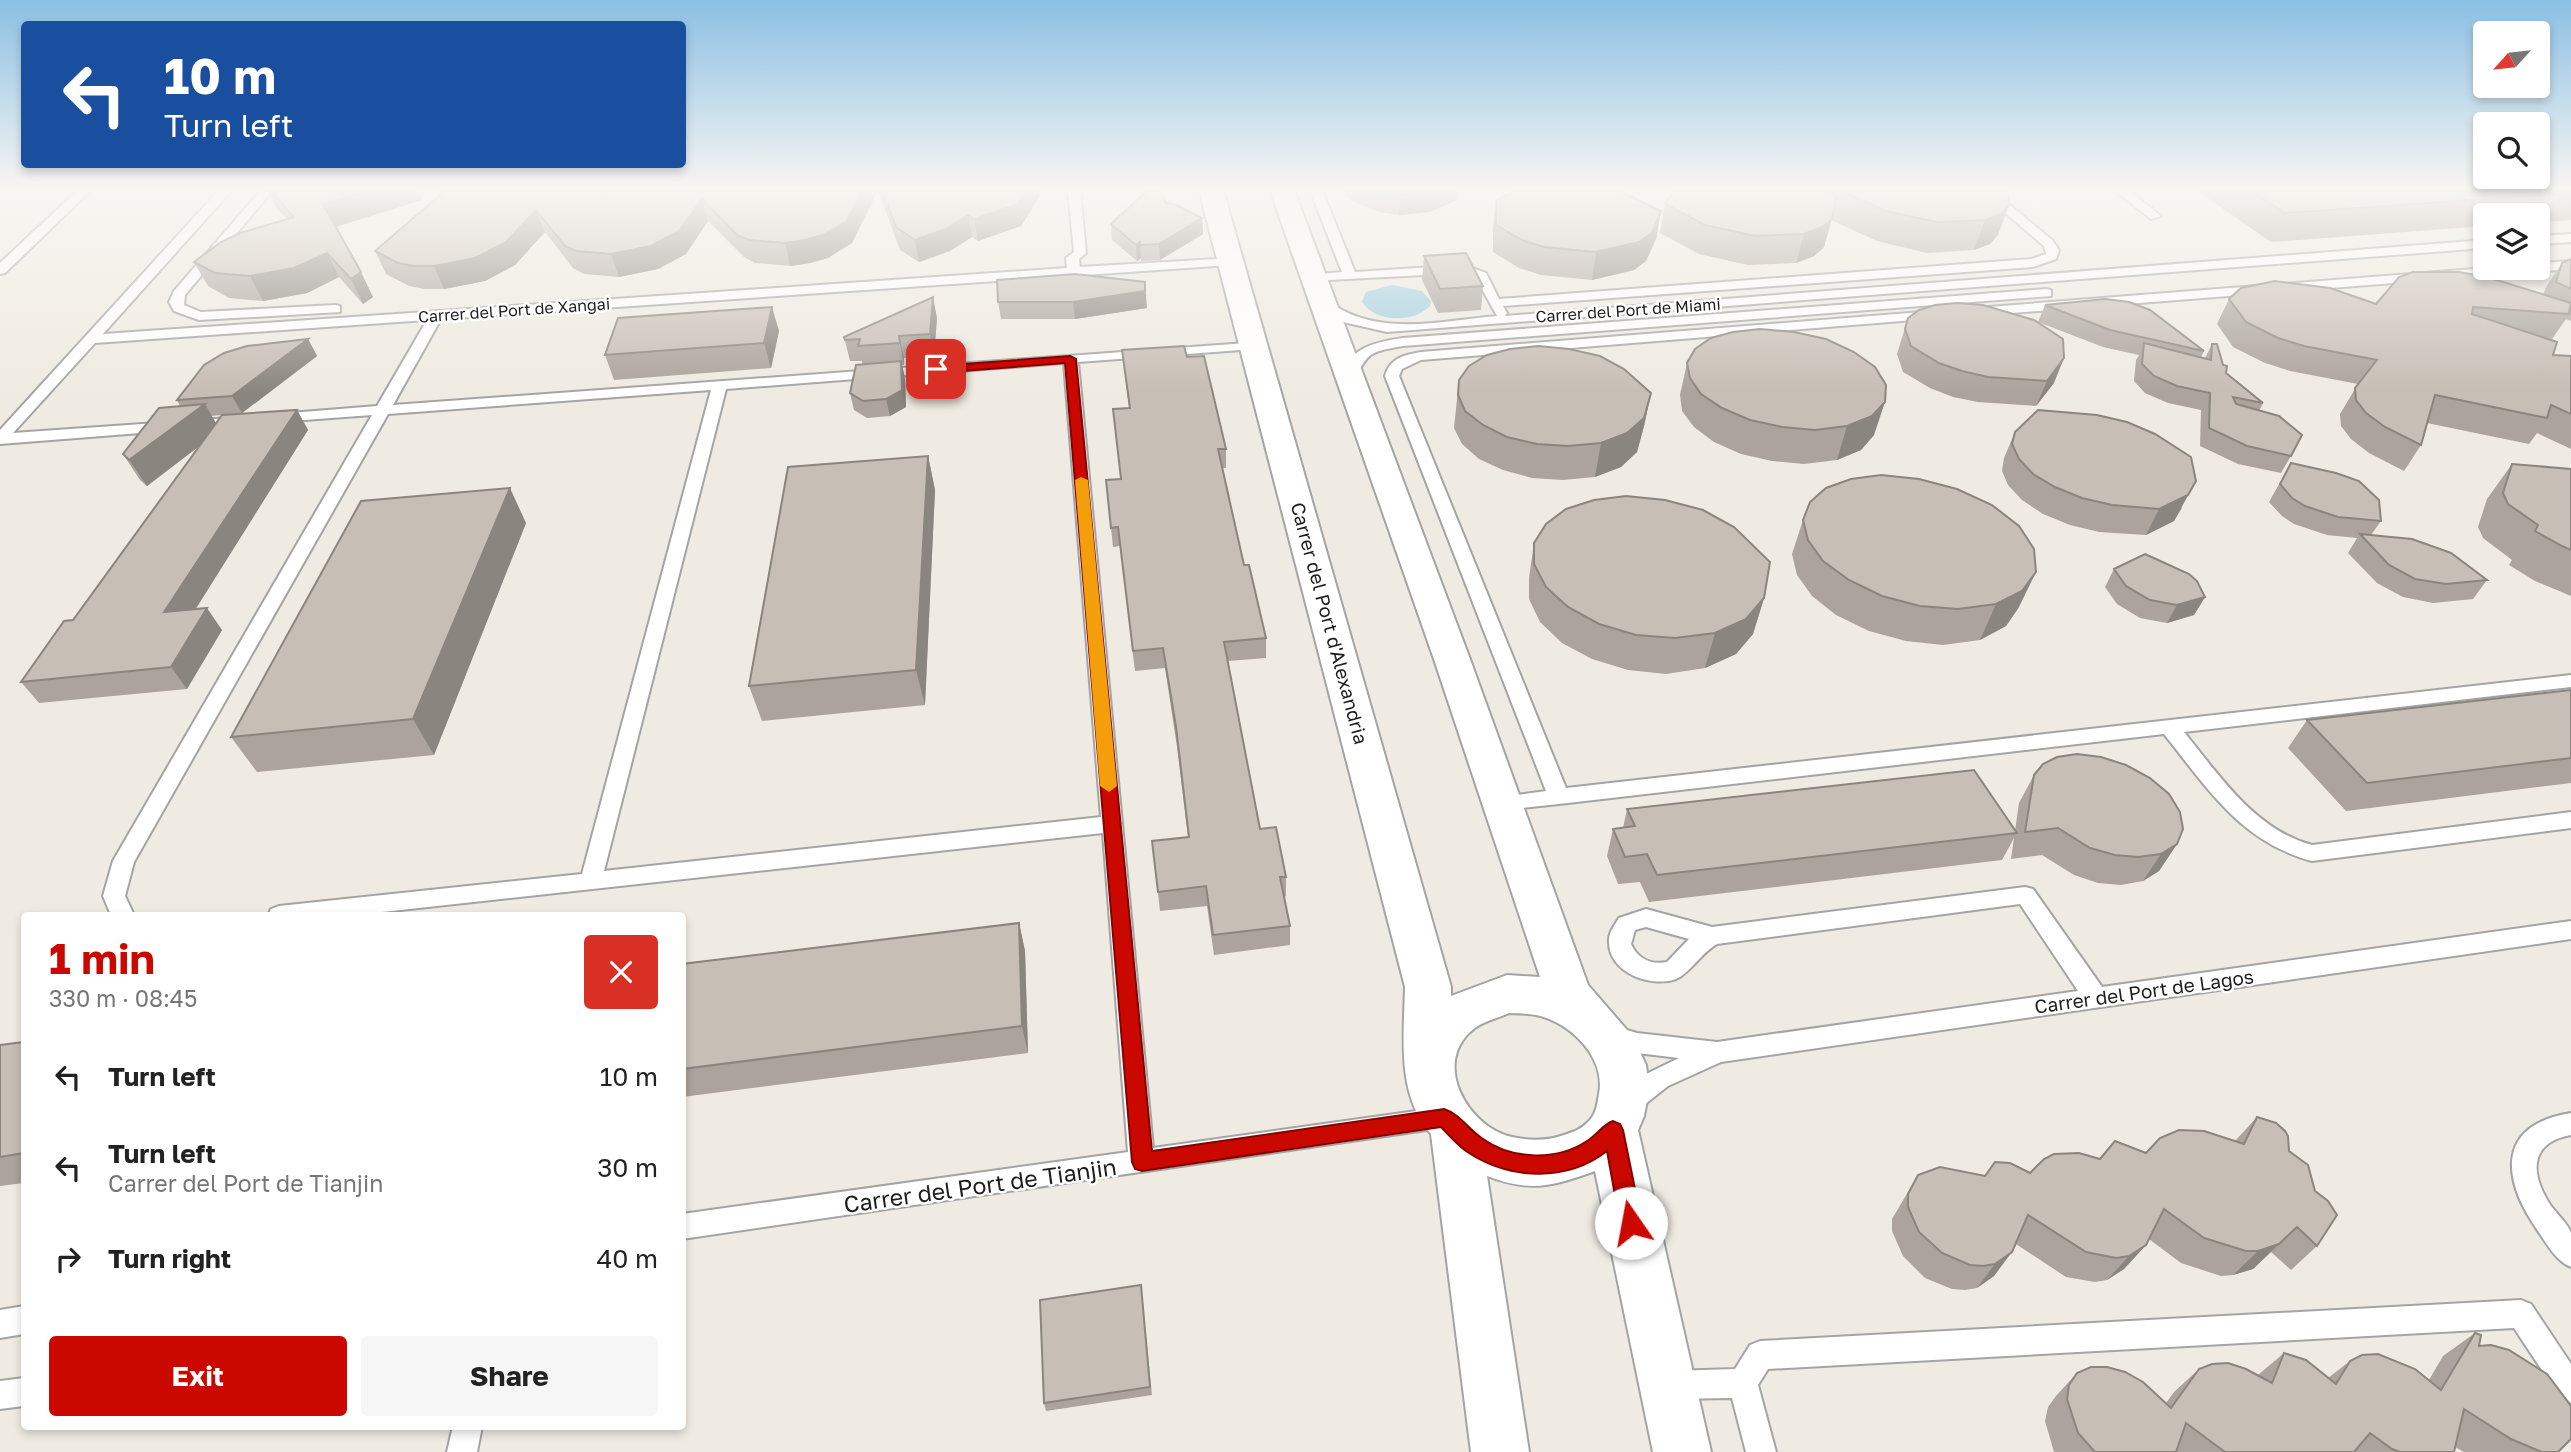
<!DOCTYPE html>
<meta charset="utf-8">
<style>
body{margin:0;font-family:"Golos Text",sans-serif;background:#f6f6f6;color:#222;height:100vh;display:flex;flex-direction:column;font-size:26px;white-space:nowrap}
*{box-sizing:border-box;margin:0}
p{font-size:23px;color:#767676}
.icon{flex:none;width:38px;height:38px;fill:none;stroke:currentColor;stroke-width:2;stroke-linecap:round;stroke-linejoin:round}
.map{position:relative;flex:1;overflow:hidden}
.details{position:absolute;left:21px;top:912px;width:665px;height:518px;display:flex;flex-direction:column;background:#fff;border-radius:7px;box-shadow:0 4px 10px #0003}
.details>*{flex:none}
.top-card{position:absolute;left:21px;top:21px;width:665px;height:147px;border-radius:7px;box-shadow:0 4px 10px #0003;background:#1a4fa0;color:#fff;overflow:hidden}
.needle{width:46px;rotate:243deg}
.fabs{position:absolute;left:2473px;top:21px;display:grid;gap:14px}
.fabs a{display:grid;place-items:center;width:77px;height:77px;border-radius:7px;background:#fff;box-shadow:0 4px 10px #0003;font-size:35px}
.pin{position:absolute;display:grid;place-items:center;width:60px;height:60px;color:#fff;margin:-30px;border-radius:14px;box-shadow:0 4px 10px #0006}
.me{position:absolute;width:77px;margin:-38px;rotate:348deg;stroke-linejoin:round;filter:drop-shadow(0 0 5px #0008)}
.turn{display:flex;align-items:center;gap:24px;height:147px;padding:0 28px;font-size:32px}
.turn .icon{width:91px;height:91px;stroke-width:2.5}
.turn b{display:block;font-size:49px;line-height:60px}
.round{display:grid;place-items:center;flex:none;width:74px;height:74px;border-radius:7px;background:#f6f6f6}
.headline{display:flex;align-items:center;justify-content:space-between;height:119px;padding:0 28px}
h1{font-size:42px;font-weight:700;line-height:52px;color:#ca0800}
.action{display:flex;gap:14px;margin-top:auto;padding:14px 28px}
.action a{flex:1;height:80px;border-radius:7px;background:#ca0800;color:#fff;font-size:28px;font-weight:700;line-height:80px;text-align:center}
.action a+a{background:#f6f6f6;color:#222}
ul{padding:0;list-style:none}
li{display:flex;align-items:center;gap:21px;height:91px;padding:0 28px}
li div{flex:1}
li b{display:block;font-size:26px}
li em{font-style:normal}
.map>svg:first-child{display:block}
.water{fill:#a0cfdf}
.lines{fill:none;stroke-linecap:round;stroke-linejoin:round}
.service-casing{stroke:#a4a4a4;stroke-width:4}
.minor-casing{stroke:#a4a4a4;stroke-width:4}
.service{fill:#fff;fill-rule:evenodd}
.minor{fill:#fff;fill-rule:evenodd}
.wall{fill:#aba39c}
.shaded-wall{fill:#8b857f}
.building{fill:#c7beb5;stroke:#8b857f;stroke-width:2}
.route{fill:#ca0800;stroke:#830500;stroke-width:2}
.slow{fill:#f59e0b}
.labels{text-anchor:middle;dominant-baseline:central;stroke-width:5;stroke-linejoin:round;paint-order:stroke}
.far-street-label{font-size:16px;fill:#1d1d1d;stroke:#fff}
.street-label{font-size:19px;fill:#1d1d1d;stroke:#fff}
.near-street-label{font-size:23px;fill:#1d1d1d;stroke:#fff}
</style>
<div class="map">
<svg width="2571" height="1452" viewBox="0 0 2571 1452">
<rect width="100%" height="100%" fill="#efebe2"/>
<path class="water" d="M1392 285 1422 291 1431 301 1430 306C1414 323 1375 323 1362 302L1366 292Z"/>
<g class="lines">
<defs>
<path id="service" d="M78 190H91L5 273 0 274V263Z
M219 190H232L103 334 1067 268 1066 258 1074 252 1068 190H1080L1086 253 1079 259 1080 267 1234 258 1236 261 1230 265 441 319 393 405 1260 342V348L1255 349 1078 362 1153 1148 1445 1107 1454 1110 1457 1118 1454 1126 682 1239V1214L1128 1152 1103 833 355 915H268L271 909 279 906 582 874 711 390 388 414 134 862 125 896 134 915H111L103 896 113 861 372 415 277 422 270 418 277 414 377 406 427 320 95 343 13 433 243 417 250 421 243 425 0 444V430ZM1064 363 1101 817 604 871 726 389Z
M261 190H273L185 295 184 305 201 312 335 305 340 306V312L199 320 174 311 169 302 174 291Z
M1310 190H1322L1355 272 1464 265 1486 273 1499 299 2031 259 2046 254 2044 246 1979 190H1992L2052 240 2059 250 2056 259 2033 267 1503 306 1507 313 1505 316 2485 240V248L1387 332 1343 322 1315 303 1322 299 1327 300C1375 338 1440 321 1497 316L1476 278 1462 273 1309 281V275L1342 272Z
M2114 190H2128L2161 216 2151 219Z
M2571 234V242L2538 244V236Z
M2571 261V269L1975 316 1968 312 1975 308 2487 268H2538V263Z
M2046 289 2051 290V296L1403 346C1370 352 1369 351 1354 380H1344L1342 377C1349 347 1376 342 1403 338Z
M1934 311 1939 312V318L1421 360 1402 369 1399 376 1566 788 2571 675V687L2184 732C2219 775 2255 830 2312 845L2571 812V828L2312 861C2241 842 2208 789 2164 734L1559 804 1502 810 1495 808 1492 803 1495 798 1546 791 1385 376C1390 358 1404 355 1421 352Z
M2025 887 2033 889 2102 987 2571 921V939L1721 1062 1668 1086 1639 1109 1630 1112 1621 1109 1618 1101 1621 1093 1640 1077 1679 1058 1637 1053 1605 1043 1601 1036 1605 1029 1613 1026 1637 1033 1717 1042 2078 991 2020 904 1717 944C1700 954 1690 973 1676 979 1651 988 1609 973 1609 942 1608 933 1615 925 1619 918L1646 909 1712 927ZM1646 927 1689 939 1667 962C1651 965 1638 959 1631 944L1635 930Z
M2571 1113V1135C2527 1143 2531 1176 2551 1206 2557 1214 2568 1224 2571 1233 2571 1243 2571 1257 2571 1267 2556 1261 2547 1244 2538 1231 2502 1180 2495 1125 2571 1113Z
M2521 1300 2531 1304 2571 1364V1403L2561 1399 2514 1328 1768 1369 1758 1385 1776 1452H1746L1732 1398 1671 1399 1661 1395 1657 1385 1661 1375 1671 1371 1735 1369 1750 1345 1760 1341Z
M24 1306V1334L0 1338V1310Z
M24 1378V1406L0 1409V1381Z
M453 1426H482L477 1452H447Z"/>
<path id="minor" d="M1199 190H1223L1451 987V996L1507 975 1540 977 1435 662 1270 190H1294L1471 662 1588 985 1633 1037 1646 1065 1649 1089 1644 1116 1638 1130 1711 1452H1653L1595 1171C1553 1186 1531 1193 1487 1176L1529 1452H1471L1431 1134C1396 1094 1404 1036 1405 987ZM1509 1013C1518 1014 1527 1013 1536 1015 1571 1022 1606 1058 1599 1094 1597 1106 1596 1115 1587 1123 1580 1130 1573 1132 1564 1135 1547 1141 1530 1141 1512 1137 1467 1127 1430 1061 1475 1028 1484 1021 1499 1018 1509 1013Z"/>
</defs>
<use href="#service" class="service-casing"/>
<use href="#minor" class="minor-casing"/>
<use href="#service" class="service"/>
<use href="#minor" class="minor"/>
</g>
<path class="wall" d="M267 190H417L422 200 336 227 373 297 363 304 339 277 307 293 263 301 229 298 208 286 194 262 287 219 276 208Z
M605 190H878L852 243 828 258 810 263 790 266 755 263 744 257 708 221 686 254 658 269 619 277 584 274 573 268 545 232 515 265 485 281 444 289H424L409 286 386 274 375 251 603 193Z
M878 190H1040V196L1021 226 978 241 972 237 950 251 919 262 900 250Z
M1344 190H1458L1457 200 1429 212 1399 215 1379 212 1350 200 1344 193Z
M1674 190H2006L1998 235 1990 244 1974 250 1927 253 1877 241 1831 220 1824 247 1814 256 1796 263 1748 265 1699 254 1660 233 1665 204Z
M2196 190H2571V220L2538 222V215H2485V226L2271 242Z
M1496 200 1661 211 1656 239 1646 261 1634 270 1592 280 1541 275 1519 268 1493 252V227Z
M1165 202 1202 218 1203 234 1160 260 1141 261V258L1137 261 1112 240 1111 224Z
M1424 256 1483 286 1481 310 1438 313 1422 280Z
M2571 259V321L2566 319 2552 339 2547 338 2553 355 2571 356V449L2537 433 2529 444 2427 423 2421 445 2404 471 2369 453 2351 439 2341 426 2340 414 2358 384 2290 371 2265 363 2233 347 2217 324 2229 299 2376 304 2543 295 2546 287 2562 263Z
M997 280 1147 308 1075 319H1001L998 302Z
M2045 305 2204 351 2201 357 2205 358 2212 344 2226 373 2263 403 2259 411 2291 456 2281 473 2238 464 2200 446 2201 410 2168 403 2145 393 2134 381 2136 360 2139 355 2103 347 2038 322Z
M937 318 934 355 904 358V365H902L905 378 906 407 890 416 867 418 854 410 850 393 862 364V361H850L844 337Z
M1908 318 2054 383 2036 406 1978 402 1953 397 1930 388 1903 372 1897 354Z
M779 331 771 368 614 380 605 355Z
M308 339 317 356 242 413 211 416 216 424 297 410 308 430 195 609 222 630 187 689 39 703 21 682 73 620 201 445 147 486 140 480 123 454 180 406 177 400Z
M1122 350 1187 357 1226 449V468H1222L1244 565 1266 638V658L1228 661 1260 829 1286 877V896L1284 897 1290 926V945L1214 955 1207 906 1160 911 1152 841 1188 837 1177 747 1165 668 1135 671 1120 546 1113 547 1106 480 1120 479 1129 408Z
M1687 363 1874 435 1861 450 1837 460 1804 464 1772 461 1741 454 1714 442 1694 427 1682 411 1680 395Z
M1459 380 1651 393 1644 426 1637 452 1621 467 1595 477 1563 480 1532 478 1503 470 1479 459 1462 444 1454 428Z
M2015 432 2182 508 2174 521 2146 535 2099 532 2070 525 2043 514 2022 500 2008 485 2002 471 2004 458Z
M928 456 935 490 925 705 762 721 749 686Z
M2291 463 2381 521 2371 535 2487 580 2473 599 2433 603 2403 597 2377 583 2348 553 2357 538 2327 535 2294 524 2282 516 2269 502Z
M2512 464 2571 469V596L2535 581 2509 565 2512 560 2483 538 2478 527 2487 499Z
M1803 520 2019 607 2006 626 1980 640 1943 645 1906 641 1869 631 1836 615 1812 596 1797 575 1792 554Z
M526 523 434 755 257 772 231 737Z
M1534 543 1764 598 1753 634 1736 654 1705 668 1666 674 1628 670 1592 659 1562 643 1540 622 1529 599V578Z
M2114 569 2205 597 2194 615 2167 623 2140 618 2117 604 2105 587Z
M2571 690V783L2346 811 2288 748 2307 720Z
M2034 775 2177 844 2159 871 2143 881 2121 885 2098 883 2074 875 2042 855 2011 859 2014 838 2002 860 1649 902 1640 882 1618 884 1607 856 1613 829 1623 828 1627 809 2015 831 2019 803Z
M1019 923 1025 951 1028 1053 682 1097V964Z
M24 1042V1183L0 1186V1045Z
M2257 1117 2289 1151 2317 1246 2291 1270 2271 1252 2253 1269 2233 1275 2221 1276 2181 1263 2149 1239 2146 1245 2124 1269 2107 1280 2095 1282 2066 1277 2016 1244 1994 1276 1977 1288 1965 1290 1952 1289 1925 1278 1903 1256 1892 1231V1219L1918 1175 1985 1176 2030 1173 2100 1159 2235 1141Z
M1141 1285 1152 1395 1046 1411 1044 1403Z
M2475 1333 2479 1346 2558 1452H2464L2455 1447 2454 1452H2054L2045 1421 2048 1407 2056 1396 2077 1373 2166 1403 2174 1392 2199 1369 2258 1375 2284 1353 2328 1378 2350 1361 2429 1380 2443 1356Z"/>
<path class="shaded-wall" d="M369 190H417L422 200 334 227 323 204Z
M862 190H878L852 243 828 258 810 263 790 266 785 243Z
M1027 190H1040V196L1021 226 978 241 974 219Z
M1434 190H1458L1457 200 1429 212 1399 215 1400 194Z
M702 199 708 221 686 254 658 269 619 277 611 254Z
M2009 205 1998 235 1990 244 1974 250 1985 220Z
M536 210 545 232 515 265 485 281 444 289 434 266Z
M1661 211 1656 239 1646 261 1634 270 1592 280 1596 252Z
M968 215 972 237 950 251 919 262 915 240Z
M1202 218 1203 234 1160 260 1159 244Z
M1832 219 1824 247 1814 256 1796 263 1804 234Z
M1140 242 1141 258 1137 261 1136 245Z
M327 253 339 277 307 293 263 301 250 276Z
M361 272 373 297 363 304 351 279Z
M1145 282 1147 308 1075 319 1073 302Z
M933 297 937 318 934 355 930 334Z
M772 307 779 331 771 368 764 343Z
M899 336 904 358V365L900 343Z
M308 339 317 356 242 413 232 396Z
M2064 358 2054 383 2036 406 2047 381Z
M901 361 905 378 906 407 890 416 886 399Z
M1651 393 1644 426 1637 452 1621 467 1595 477 1601 443Z
M1885 402 1874 435 1861 450 1837 460 1847 426Z
M205 404 220 430 147 486 129 460Z
M297 410 308 430 180 634 164 612Z
M928 456 935 490 925 705 916 670Z
M2196 481 2174 521 2146 535 2159 509Z
M510 488 526 523 434 755 413 719Z
M2036 572 2019 607 2006 626 1980 640 1996 604Z
M2205 597 2194 615 2167 623 2177 605Z
M1764 598 1753 634 1736 654 1705 668 1715 633Z
M207 608 222 630 187 689 171 667Z
M2177 844 2159 871 2143 881 2161 854Z
M1019 923 1025 951 1028 1053 1022 1026Z
M2297 1227 2253 1269 2233 1275 2258 1251Z
M2146 1245 2124 1269 2107 1280 2129 1256Z
M2012 1252 1994 1276 1977 1288 1995 1264Z"/>
<path class="building" d="M270 190H369L323 204 361 272 351 279 327 253 294 268 250 276 215 273 194 262 221 242 240 233 294 217Z
M446 190H601L603 193 605 190H862L847 221 823 235 804 240 785 243 749 240 737 235 702 199 679 231 651 246 611 254 576 251 565 246 536 210 506 242 475 258 434 266H414L398 263 375 251Z
M882 190H1027L1018 204 974 219 968 215 946 229 915 240 896 227Z
M1148 190H1162L1165 202 1179 206 1202 218 1159 244 1140 245V242L1136 245 1111 224Z
M1375 190H1434L1400 194 1380 192Z
M1517 190H1615L1622 192 1661 211 1652 233 1639 242 1596 252 1544 247 1522 240 1496 225V200Z
M1674 190H1821L1836 197 1832 219 1822 227 1804 234 1755 236 1705 225 1665 204Z
M1839 190H2006L2009 195V205L2001 214 1985 220 1937 222 1886 211Z
M2250 190H2571V193L2285 213Z
M1466 253 1483 286 1440 289 1424 256Z
M2571 259V289L2556 282 2562 263Z
M2413 272H2459L2487 277 2571 303 2569 314 2473 307 2472 314 2557 342 2553 355 2571 356V414L2551 405 2547 418 2435 395 2421 445 2385 427 2366 413 2356 400 2355 388 2377 360 2304 346 2278 338 2246 322 2229 299 2241 288 2275 281 2330 288 2376 304 2399 277Z
M1075 274 1145 282V291L1073 302H998L997 280Z
M933 297 930 334 899 336 900 343 858 346 860 339 845 340 844 337Z
M2105 299 2129 302 2150 310 2204 351 2110 330 2045 305Z
M1957 303 1983 305 2034 320 2063 339 2064 358 2047 381 1988 377 1962 371 1939 363 1911 346 1905 329 1908 318 1919 310 1935 305Z
M772 307 764 343 605 355 618 318Z
M1760 329 1794 332 1826 339 1854 352 1875 367 1886 385 1885 402 1872 416 1847 426 1815 430 1782 427 1750 420 1722 408 1701 394 1690 378 1687 363 1695 349 1711 338 1733 332Z
M308 339 232 396 177 400 204 365 224 353 247 346Z
M2144 343 2211 360 2212 344H2217L2223 365 2227 366 2226 373 2263 403 2233 397 2236 404 2279 416 2302 435 2291 456 2247 446 2209 428 2210 393 2177 386 2154 376 2142 364Z
M1184 346 1187 357 1204 356 1226 449H1218L1244 565H1249L1266 638 1224 642 1260 829 1276 827 1286 877H1280L1290 926 1213 935 1206 886 1158 892 1152 841 1189 837 1176 727 1163 648 1133 651 1118 527 1111 528 1106 480 1121 479 1113 409 1130 408 1122 350Z
M1538 346 1569 349 1600 356 1624 369 1651 393 1644 418 1627 433 1601 443 1568 446 1537 444 1507 437 1483 425 1465 411 1458 395 1459 380 1469 366 1487 355 1510 349Z
M901 361 902 390 886 399 863 401 850 393 856 365Z
M205 404 129 460 123 454 159 408Z
M297 410 164 612 207 608 171 667 21 682 64 621 73 620 222 415Z
M2038 410 2097 415 2127 422 2155 434 2191 457 2196 481 2188 495 2159 509 2112 505 2082 498 2055 487 2033 474 2019 459 2012 444 2015 432Z
M928 456 916 670 749 686 788 467Z
M2291 463 2336 473 2359 481 2379 500 2381 521 2338 517 2305 506 2292 498 2280 484Z
M2512 464 2571 469V550L2562 546 2535 531 2538 525 2508 504 2503 493Z
M1881 475 1919 479 1957 489 1992 505 2019 526 2034 549 2036 572 2022 591 1996 604 1958 609 1920 606 1882 596 1849 580 1823 561 1808 540 1803 520 1810 502 1826 488 1851 479Z
M510 488 413 719 231 737 361 501Z
M1626 496 1665 500 1703 510 1734 527 1770 562 1764 598 1746 619 1715 633 1675 638 1636 635 1599 624 1568 607 1546 587 1534 564V543L1546 524 1566 509 1594 500Z
M2360 534 2412 539 2451 553 2487 580 2446 584 2415 579 2389 565Z
M2145 554 2189 574 2197 581 2205 597 2177 605 2150 600 2126 586 2114 569Z
M2571 690V758L2367 783 2307 720Z
M2077 754 2101 757 2126 765 2150 778 2169 794 2180 812 2183 829 2177 844 2161 854 2138 857 2115 855 2090 848 2058 828 2025 832 2034 775 2043 764 2057 757Z
M1974 770 2017 833 1657 875 1647 854 1625 857 1613 829 1635 826 1627 809Z
M1019 923 1022 1026 682 1069V964Z
M24 1042V1153L0 1157V1045Z
M2257 1117 2276 1123 2285 1131 2288 1136 2289 1151 2308 1165 2315 1191 2328 1201 2337 1215 2317 1246 2297 1227 2279 1244 2258 1251H2246L2204 1238 2164 1209 2146 1245 2129 1256 2116 1258 2086 1252 2028 1215 2012 1252 1995 1264 1983 1266 1970 1265 1942 1253 1919 1232 1908 1207V1194L1918 1175 1940 1167 1985 1176 1995 1162 2010 1163 2030 1173 2044 1159 2054 1154 2079 1153 2100 1159 2115 1141 2146 1153 2160 1138 2179 1130 2204 1131 2244 1144Z
M1141 1285 1150 1387 1044 1403 1040 1300Z
M2475 1333 2481 1335 2479 1346 2491 1345 2509 1350 2547 1374 2571 1406V1439L2558 1452H2542L2511 1439 2464 1409 2454 1452H2400L2392 1449 2370 1433 2354 1452H2225L2186 1423 2176 1452H2095L2078 1433 2067 1399 2069 1385 2077 1373 2091 1367H2107L2125 1372 2143 1382 2171 1408 2199 1369 2212 1364 2228 1363 2246 1369 2272 1383 2284 1353 2306 1360 2336 1384 2350 1361 2362 1355 2378 1354 2415 1369 2441 1390Z"/>
<linearGradient id="sky" x2="0" y2="1"><stop stop-color="#8bbfe4"/><stop offset="0.48" stop-color="#f8f6f2"/><stop offset="1" stop-color="#f8f6f2" stop-opacity="0"/></linearGradient>
<rect width="2571" height="393" fill="url(#sky)"/>
<path class="route" d="M1070 356 1076 359 1152 1151 1444 1109C1460 1114 1469 1130 1483 1139 1513 1160 1557 1161 1587 1141 1597 1135 1602 1125 1613 1121L1620 1124 1623 1130 1642 1223 1638 1230 1631 1233 1623 1230 1620 1223 1607 1151C1567 1182 1511 1180 1469 1153 1459 1147 1450 1136 1441 1127L1142 1171 1135 1169 1132 1162 1065 363 936 373 930 369 936 366Z"/>
<path class="slow" d="M1081 477 1088 480 1117 786 1109 792 1100 786 1075 480Z"/>
<g class="labels">
<g class="far-street-label">
<text transform="translate(514 310) rotate(-4)">Carrer del Port de Xangai</text>
<text transform="translate(1628 310) rotate(-4)">Carrer del Port de Miami</text>
</g>
<g class="street-label">
<text transform="translate(1330 623) rotate(75)">Carrer del Port d'Alexandria</text>
<text transform="translate(2144 991) rotate(-8)">Carrer del Port de Lagos</text>
</g>
<g class="near-street-label">
<text transform="translate(980 1185) rotate(-8)">Carrer del Port de Tianjin</text>
</g>
</g>
</svg>
<div class="fabs">
<a><svg class="needle" viewBox="-14 -14 28 28"><path d="M0-13l5 13h-10z" fill="#e53935"/><path d="M0 13l5-13h-10z" fill="#767676"/></svg></a>
<a><svg class="icon" aria-label="search" viewBox="0 0 24 24"><circle cx="10" cy="10" r="6"/><path d="M15 15l6 6"/></svg></a>
<a><svg class="icon" aria-label="layers" viewBox="0 0 24 24"><path d="M12 4l9 5-9 5-9-5zM3 14l9 5 9-5"/></svg></a>
</div>
<div class="pin" style="left:936px;top:369px;background:#d93025"><svg class="icon" aria-label="arrive" viewBox="0 0 24 24"><path d="M6 21V4h12l-3 4 3 4H6"/></svg></div>
<svg class="me" style="left:1631px;top:1223px" viewBox="-20 -20 40 40"><circle r="19" fill="#fff"/><path d="M0-13L10 11 0 6-10 11z" fill="#ca0800"/></svg>
<div class="top-card">
<div class="turn"><svg class="icon" aria-label="left" viewBox="0 0 24 24"><path d="M17 20v-9H6M10 6l-5 5 5 5"/></svg><div><b>10 m</b>Turn left</div></div>
</div>
<section class="details">
<div class="headline"><div><h1>1 min</h1><p>330 m · 08:45</p></div><a class="round" style="background:#d93025;color:#fff"><svg class="icon" aria-label="close" viewBox="0 0 24 24"><path d="M6 6l12 12M18 6L6 18"/></svg></a></div>
<ul>
<li><svg class="icon" aria-label="left" viewBox="0 0 24 24"><path d="M17 20v-9H6M10 6l-5 5 5 5"/></svg><div><b>Turn left</b></div><em>10 m</em></li>
<li><svg class="icon" aria-label="left" viewBox="0 0 24 24"><path d="M17 20v-9H6M10 6l-5 5 5 5"/></svg><div><b>Turn left</b><p>Carrer del Port de Tianjin</p></div><em>30 m</em></li>
<li><svg class="icon" aria-label="right" viewBox="0 0 24 24"><path d="M7 20v-9h11M14 6l5 5-5 5"/></svg><div><b>Turn right</b></div><em>40 m</em></li>
</ul>
<div class="action"><a>Exit</a><a>Share</a></div>
</section>
</div>
